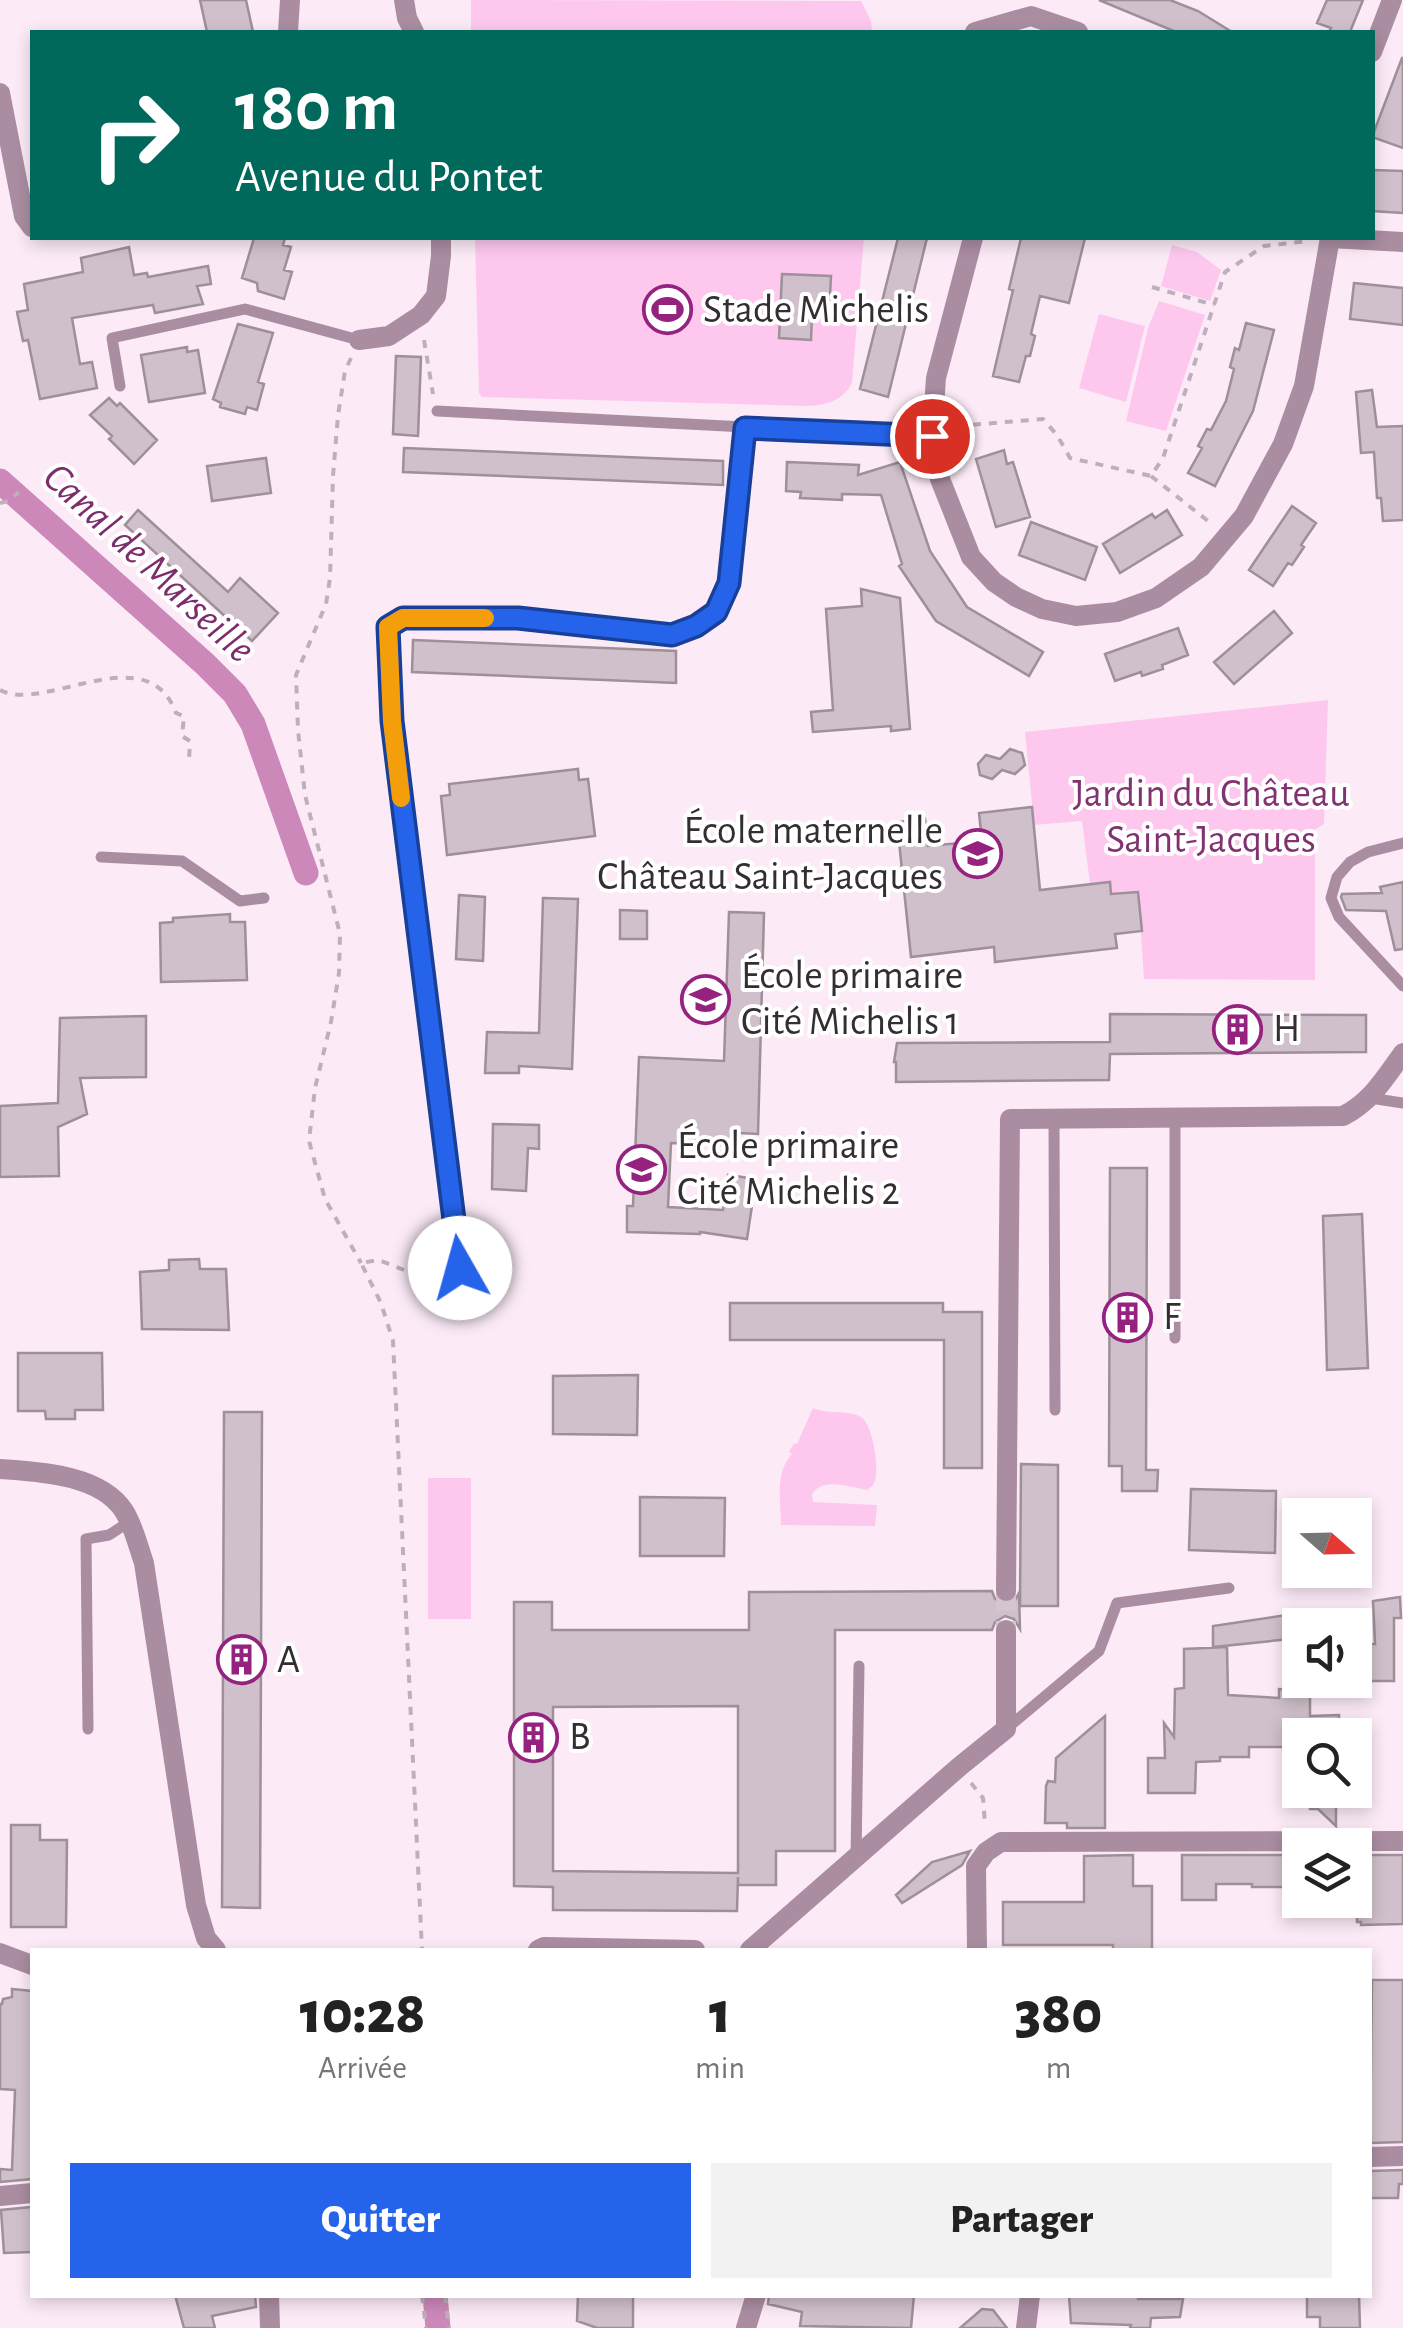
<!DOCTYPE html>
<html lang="fr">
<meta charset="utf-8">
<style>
body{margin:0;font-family:"Alegreya Sans",sans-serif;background:#f2f2f2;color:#222;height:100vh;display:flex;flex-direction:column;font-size:38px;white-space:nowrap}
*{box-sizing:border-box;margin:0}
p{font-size:32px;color:#767676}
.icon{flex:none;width:55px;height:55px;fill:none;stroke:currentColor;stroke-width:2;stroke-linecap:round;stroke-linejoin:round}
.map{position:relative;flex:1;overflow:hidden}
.details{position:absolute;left:30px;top:1948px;width:1342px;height:350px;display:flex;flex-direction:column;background:#fff;border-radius:0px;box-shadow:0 5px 15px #0003}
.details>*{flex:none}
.guide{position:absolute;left:30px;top:30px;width:1345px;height:210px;border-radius:0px;box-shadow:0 5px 15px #0003;background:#00695c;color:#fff;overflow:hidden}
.needle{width:65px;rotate:110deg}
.tools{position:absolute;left:1282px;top:1498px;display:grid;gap:20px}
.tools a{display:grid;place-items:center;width:90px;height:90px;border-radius:0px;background:#fff;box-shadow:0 5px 15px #0003;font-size:50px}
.pin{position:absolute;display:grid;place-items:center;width:85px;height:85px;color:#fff;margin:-42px;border:5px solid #fff;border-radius:50%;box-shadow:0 2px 10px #0007}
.me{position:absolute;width:110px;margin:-55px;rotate:353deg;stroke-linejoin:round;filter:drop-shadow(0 0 8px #0008)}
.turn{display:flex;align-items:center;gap:35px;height:210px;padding:0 40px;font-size:45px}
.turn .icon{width:130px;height:130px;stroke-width:2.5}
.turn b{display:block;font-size:70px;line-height:85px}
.eta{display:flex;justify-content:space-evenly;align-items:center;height:170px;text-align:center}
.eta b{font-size:60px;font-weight:800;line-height:70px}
.cta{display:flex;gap:20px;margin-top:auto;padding:20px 40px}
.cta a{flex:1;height:115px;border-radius:0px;background:#2563eb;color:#fff;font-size:40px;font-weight:800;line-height:115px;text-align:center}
.cta a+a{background:#f2f2f2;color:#222}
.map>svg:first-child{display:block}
.green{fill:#fec8ee}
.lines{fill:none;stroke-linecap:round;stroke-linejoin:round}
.canal{stroke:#cc88b9;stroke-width:25}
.building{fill:#d0c0cb;stroke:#9e8f99;stroke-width:2.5;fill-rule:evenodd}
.minor-tunnel{stroke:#d4c5d0;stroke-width:20;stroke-dasharray:20 10;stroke-linecap:butt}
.path{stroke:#beb0ba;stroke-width:4;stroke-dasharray:8 8;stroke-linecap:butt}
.service{stroke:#ab8da2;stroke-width:11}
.minor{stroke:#ab8da2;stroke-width:20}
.route-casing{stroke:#184099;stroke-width:25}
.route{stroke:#2563eb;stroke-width:18}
.slow{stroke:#f59e0b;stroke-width:18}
.labels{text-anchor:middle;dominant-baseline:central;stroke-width:8;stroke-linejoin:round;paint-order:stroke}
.poi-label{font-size:40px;fill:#342e32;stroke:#fff;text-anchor:start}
.park-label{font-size:40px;fill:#833271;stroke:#fff}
.water-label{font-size:42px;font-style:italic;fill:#7e2d6c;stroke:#fff}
</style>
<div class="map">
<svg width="1403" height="2328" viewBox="0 0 1403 2328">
<rect width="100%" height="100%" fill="#fcebf7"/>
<path class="green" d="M471 0 861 1 871 21 872 32H471Z
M475 238H864L852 383C842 402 826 405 806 406L482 397 479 393Z
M1172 245 1197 252 1221 270 1210 301 1161 286Z
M1159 301 1205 315 1166 431 1126 421 1148 328Z
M1099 314 1145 326 1126 402 1079 388Z
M1328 700 1324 824 1315 830V980L1144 979 1138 892 1111 894 1110 882 1090 884 1082 821 1034 825 1025 732Z
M813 1408C828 1415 847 1409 861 1417 873 1424 881 1473 873 1485 872 1487 869 1488 867 1490 848 1487 824 1477 812 1494L813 1502 877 1505 875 1526 781 1525C781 1501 774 1473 792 1454L789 1452 794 1443 797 1444Z
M428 1478H471V1619H428Z"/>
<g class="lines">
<path class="canal" d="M0 481 205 664 235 694 253 724 306 873
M435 2295 438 2328"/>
</g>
<path class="building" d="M200 0H246L253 32H207Z
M1099 0H1170L1198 11 1232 32H1176Z
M1327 0H1363L1350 32H1329L1331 28 1317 23Z
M1402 58H1403V148L1372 137Z
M1372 170 1403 171V213L1372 211Z
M254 238H285L283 245 291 247 284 270 292 272 284 299 258 291 257 283 242 278Z
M898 238H927L888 397 860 389Z
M1021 238H1085L1069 303 1040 296 1031 334 1035 336 1030 356H1026L1019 382 993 376 1013 290 1009 289Z
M129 247 134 275 147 273 148 277 208 266 211 284 197 286 203 304 155 313 153 305 72 318 80 364 92 362 97 388 40 399 28 340 23 341 17 312 28 310 24 284 83 272 81 258Z
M782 274 831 276 829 316 812 315 811 340 779 338Z
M1354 283 1403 288V325L1350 319Z
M1246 323 1274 330 1253 411 1215 486 1188 473 1202 448 1198 446 1207 429 1211 430 1226 401 1234 369 1230 367 1235 348 1239 350Z
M238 324 273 333 258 382 264 384 257 410 247 407 245 414 220 407 221 403 213 399Z
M187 347V352L198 350 205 393 149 402 141 355Z
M396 356 421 357 418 436 393 434Z
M1372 390 1377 427 1403 426V520L1383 521 1381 498H1377L1374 452 1361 453 1356 392Z
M109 398 117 406 120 403 157 440 134 464 109 439 112 436 90 415Z
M404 448 723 461V485L403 472Z
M1004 450 1007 464 1013 462 1030 517 996 527 976 459Z
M266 458 271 493 212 501 207 466Z
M787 462 859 465 858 475 900 462 930 551 967 607 1043 652 1029 676 936 621 899 566 902 564 881 495 842 494V500L800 498 801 492 786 491Z
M1292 506 1316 523 1301 545 1304 547 1292 565 1288 563 1273 586 1249 570Z
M138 510 228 592 240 578 278 613 252 641 125 525Z
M1167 510 1182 535 1120 573 1103 544 1152 514 1155 518Z
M1031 522 1097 547 1085 580 1019 555Z
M861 589 900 598 910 729 891 731V726L813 732 811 712 833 710 826 609 862 606Z
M1274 611 1292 633 1234 684 1214 662Z
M1178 628 1188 655 1162 665 1163 669 1142 676 1141 672 1115 681 1105 654Z
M413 640 676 651V683L412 672Z
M1010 749 1022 753 1025 765 1015 774 1002 770 992 779 980 775 978 764 986 755 1000 759Z
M578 769 579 780 588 779 595 836 447 855 441 796 450 795 449 784Z
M1032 807 1040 890 1110 882 1111 894 1138 892 1142 931 1115 934 1117 948 995 962 994 947 911 957 897 822 925 819 928 846 982 841 979 813Z
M1403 882V949L1395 950 1386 911 1346 910 1341 897 1342 894 1382 893 1380 887Z
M459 895 485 897 483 961 456 959Z
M543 898 578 899 572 1069 519 1066V1073H485L487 1032 539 1033Z
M620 910 647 911V939H620Z
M729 912 764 913 758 1134 739 1133V1145L671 1143 668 1207 723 1210 728 1175 756 1179 747 1239 700 1232V1234L627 1232V1206H633L639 1057 724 1061Z
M230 914V922H245L247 980 161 982 160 923 173 922V918Z
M1110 1014 1366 1015V1052L1110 1054 1109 1080 896 1082V1062H894L897 1043 1110 1042Z
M146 1016V1077L80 1078 87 1114 58 1127 59 1176 0 1177V1106L58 1103 60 1018Z
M493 1124 539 1125V1149L528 1148 526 1191 492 1189Z
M1110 1168H1147L1146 1470H1158L1157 1491H1122V1466H1109Z
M1362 1214 1368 1368 1327 1370 1323 1216Z
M199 1259 200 1269H226L229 1330 142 1329 140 1272 169 1270V1260Z
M730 1303H943V1312H982V1468H944V1340H730Z
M18 1353H102L103 1410H75V1419H46L45 1411H18Z
M638 1375 637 1435 553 1434V1376Z
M224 1412H262L260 1908 222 1907Z
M1021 1464 1058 1465V1606H1020Z
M1191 1489 1276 1491 1275 1553 1189 1550Z
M640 1497 725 1498 724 1556H640Z
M992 1591 995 1599 1005 1605 1014 1602 1019 1593 1020 1629 1014 1619 1005 1616 995 1622 992 1630H835V1851H776V1885H738V1877L737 1911 553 1910V1887L514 1886V1602H552V1630H749V1592ZM738 1706V1873L553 1871V1707Z
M1400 1597 1401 1618H1394V1681H1355V1644H1375L1373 1601Z
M1300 1613V1638L1213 1647V1626Z
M1227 1647 1228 1695 1279 1698V1689L1310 1690V1716L1339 1715V1735H1300V1747H1249V1757H1220V1761L1196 1762 1195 1793H1148V1758H1165L1164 1723 1174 1737 1175 1689 1184 1688V1649Z
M1105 1716V1828H1067V1823H1045L1046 1786 1048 1781 1055 1782 1056 1758Z
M1310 1790H1336V1826L1318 1809H1310Z
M11 1825H40V1840H67L66 1927H11Z
M970 1851 962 1865 902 1903 896 1895 932 1862Z
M1133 1855V1886H1152V1950H1113V1945H1003V1902H1084V1856Z
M1182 1855H1300V1887H1252V1884H1216V1900H1182Z
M1355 1855H1403V1924L1361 1925V1922H1357Z
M1372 1980H1403V2142L1370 2143Z
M12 1989 32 1991V2179L0 2182V2169L12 2170 15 2090 0 2089V2004H2L3 1999 12 1997Z
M1403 2170V2184H1399L1398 2198H1370V2171Z
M32 2207V2252L4 2253 1 2210Z
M175 2295H255L256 2307 212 2316 215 2328H184Z
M578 2295H633V2328H597L577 2321Z
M769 2295H914L911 2328 800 2326 802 2312 768 2304Z
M1069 2295H1138V2299H1183L1180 2317 1151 2318 1150 2328H1130L1131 2325 1071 2323Z
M1307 2295H1359L1360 2328H1320V2317H1307Z
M982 2309 993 2310 1007 2328H960Z"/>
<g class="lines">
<path class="minor-tunnel" d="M1006 1591V1630"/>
<path class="path" d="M1152 287 1214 305
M424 340 433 394
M351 358 345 371 338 415 333 476 330 578 326 604 296 675 298 730 305 795 340 934 339 973 331 1022 315 1088 309 1141 325 1199 361 1263
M957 426 1043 419 1057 435 1070 458 1151 476 1163 458 1225 272 1264 246 1308 241
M1151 476 1208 521
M0 503 8 501 19 492
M0 690C44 714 147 635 176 713L184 716 182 736 190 741 189 761
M404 1270 379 1260 361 1263 381 1303 393 1341 422 1950
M971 1783 983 1798 985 1824
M422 2295 426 2328
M445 2295 449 2328"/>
<path class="service" d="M120 386 112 338 245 309 359 340
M437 411 745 427
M1403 843 1368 852 1350 862 1337 877 1331 898 1339 917 1403 986
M101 857 182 861 240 901 264 898
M1370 1098 1403 1103
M1175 1117V1338
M1054 1119 1055 1410
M88 1729 86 1539 109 1535 129 1522
M1006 1729 1099 1651 1117 1603 1229 1588
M856 1857 859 1666"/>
<path class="minor" d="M404 0 407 18 414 32
M288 32 290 0
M975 32 1031 16 1078 32
M1372 52 1392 0
M0 93 24 216 32 227
M973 238 936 378 932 435 940 479 971 557 994 582 1016 597 1042 609 1076 616 1117 612 1156 598 1201 567 1244 516 1283 444 1304 386 1330 238
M1330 238 1403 242
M359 340 389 336 421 315 436 296 441 256V238
M426 1275 460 1268 392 721 388 627 403 618 518 619 672 635 697 626 716 612 729 583 745 427 932 435
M0 1469C39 1472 100 1474 124 1511 134 1527 138 1546 144 1563L196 1905 206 1938 216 1950
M1006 1591 1010 1119 1343 1116C1371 1102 1385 1078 1403 1053
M538 1950 544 1947 695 1950
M750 1950 959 1767 1006 1729V1630
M977 1950 976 1866 986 1852 1001 1842 1403 1841
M0 1953 32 1965
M1370 2157 1403 2156
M0 2196 32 2193
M269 2295 270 2328
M746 2328 756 2295
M1026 2328 1030 2295"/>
</g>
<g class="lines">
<defs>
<path id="route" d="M460 1268 392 721 388 627 403 618H518L672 635 696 626 716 612 729 583 745 428 932 436"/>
</defs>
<use href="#route" class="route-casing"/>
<use href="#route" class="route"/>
<path class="slow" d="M401 798 392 721 388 627 403 618H485"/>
</g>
<defs>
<symbol id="stadium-ring" viewBox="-11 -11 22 22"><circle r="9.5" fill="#fff" stroke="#962280" stroke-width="1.5"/><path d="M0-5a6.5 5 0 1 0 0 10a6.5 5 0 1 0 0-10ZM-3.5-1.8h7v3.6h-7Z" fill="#962280"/></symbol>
<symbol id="school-ring" viewBox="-11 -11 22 22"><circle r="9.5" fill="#fff" stroke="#962280" stroke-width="1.5"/><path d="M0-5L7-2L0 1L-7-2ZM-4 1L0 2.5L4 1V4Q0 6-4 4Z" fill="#962280"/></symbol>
<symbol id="building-ring" viewBox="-11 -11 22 22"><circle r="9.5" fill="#fff" stroke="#962280" stroke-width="1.5"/><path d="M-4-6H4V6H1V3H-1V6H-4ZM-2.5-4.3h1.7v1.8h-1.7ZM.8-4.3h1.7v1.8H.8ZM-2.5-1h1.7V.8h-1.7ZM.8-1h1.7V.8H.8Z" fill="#962280"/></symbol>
</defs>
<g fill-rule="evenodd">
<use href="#stadium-ring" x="640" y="282" width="55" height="55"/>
<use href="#school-ring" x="950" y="826" width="55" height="55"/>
<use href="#school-ring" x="678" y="972" width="55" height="55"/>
<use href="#building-ring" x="1210" y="1002" width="55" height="55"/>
<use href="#school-ring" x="614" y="1142" width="55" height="55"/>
<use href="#building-ring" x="1100" y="1290" width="55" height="55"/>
<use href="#building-ring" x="214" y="1632" width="55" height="55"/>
<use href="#building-ring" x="506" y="1710" width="55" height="55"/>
</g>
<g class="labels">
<g class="poi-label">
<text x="703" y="310">Stade Michelis</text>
<text x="943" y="831" text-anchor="end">École maternelle<tspan x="943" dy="46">Château Saint-Jacques</tspan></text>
<text x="741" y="976">École primaire<tspan x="741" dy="46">Cité Michelis 1</tspan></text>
<text x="1273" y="1029">H</text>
<text x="677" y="1146">École primaire<tspan x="677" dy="46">Cité Michelis 2</tspan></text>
<text x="1163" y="1317">F</text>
<text x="277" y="1660">A</text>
<text x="569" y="1737">B</text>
</g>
<g class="park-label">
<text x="1211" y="794">Jardin du Château<tspan x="1211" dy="46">Saint-Jacques</tspan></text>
</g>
<g class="water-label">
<text transform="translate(149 563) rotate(43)">Canal de Marseille</text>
</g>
</g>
</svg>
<div class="tools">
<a><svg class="needle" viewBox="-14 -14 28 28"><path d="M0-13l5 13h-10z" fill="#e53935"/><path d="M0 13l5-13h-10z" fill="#767676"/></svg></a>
<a><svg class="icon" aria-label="sound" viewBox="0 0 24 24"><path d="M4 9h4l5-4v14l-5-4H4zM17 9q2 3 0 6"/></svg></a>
<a><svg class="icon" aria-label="search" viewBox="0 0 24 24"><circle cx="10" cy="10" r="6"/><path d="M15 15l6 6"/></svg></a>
<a><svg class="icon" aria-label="layers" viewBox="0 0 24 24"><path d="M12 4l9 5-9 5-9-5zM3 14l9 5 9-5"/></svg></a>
</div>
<div class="pin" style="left:932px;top:436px;background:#d93025"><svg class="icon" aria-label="arrive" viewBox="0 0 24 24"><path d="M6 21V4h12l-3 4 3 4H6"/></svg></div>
<svg class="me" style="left:460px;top:1268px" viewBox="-20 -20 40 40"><circle r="19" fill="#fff"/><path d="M0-13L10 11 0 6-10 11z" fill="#2563eb"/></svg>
<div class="guide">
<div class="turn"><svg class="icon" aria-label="right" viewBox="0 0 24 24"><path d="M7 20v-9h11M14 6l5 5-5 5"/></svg><div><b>180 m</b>Avenue du Pontet</div></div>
</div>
<section class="details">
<div class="eta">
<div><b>10:28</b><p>Arrivée</p></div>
<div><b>1</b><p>min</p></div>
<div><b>380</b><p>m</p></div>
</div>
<div class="cta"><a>Quitter</a><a>Partager</a></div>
</section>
</div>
